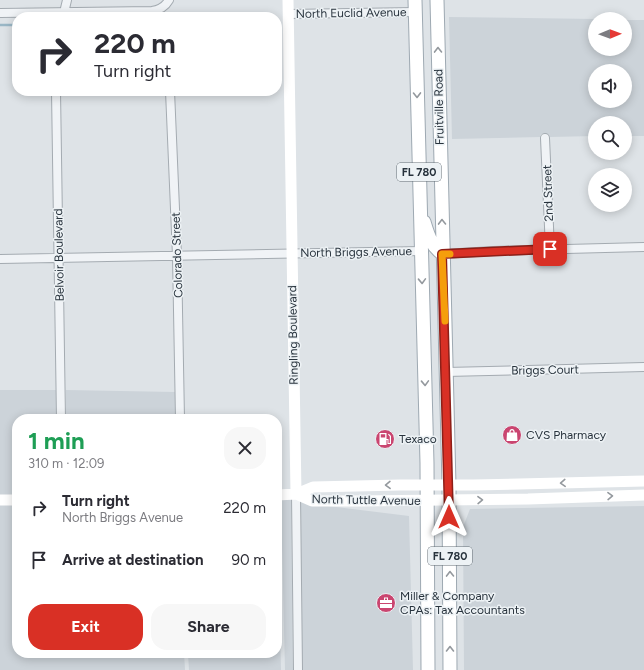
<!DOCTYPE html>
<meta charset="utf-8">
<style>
body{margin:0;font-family:Figtree,sans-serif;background:#f7f7f7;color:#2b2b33;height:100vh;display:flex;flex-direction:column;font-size:15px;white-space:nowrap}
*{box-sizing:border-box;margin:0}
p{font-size:13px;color:#7c7c81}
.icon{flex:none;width:22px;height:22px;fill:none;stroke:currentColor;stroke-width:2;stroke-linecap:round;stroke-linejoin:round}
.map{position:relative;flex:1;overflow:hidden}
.side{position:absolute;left:12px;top:414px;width:270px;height:244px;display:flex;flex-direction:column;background:#fff;border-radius:16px;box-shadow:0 2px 10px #0003}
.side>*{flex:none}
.hud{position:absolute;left:12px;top:12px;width:270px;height:84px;border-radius:16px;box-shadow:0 2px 10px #0003;background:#fff;color:#2b2b33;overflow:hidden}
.needle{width:26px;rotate:89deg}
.buttons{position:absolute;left:588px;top:12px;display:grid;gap:8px}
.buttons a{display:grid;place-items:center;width:44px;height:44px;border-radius:50%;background:#fff;box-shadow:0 2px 10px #0003;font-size:20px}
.pin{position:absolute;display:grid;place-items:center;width:34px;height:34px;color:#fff;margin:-17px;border-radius:8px;box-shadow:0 2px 6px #0006}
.me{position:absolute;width:44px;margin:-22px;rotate:0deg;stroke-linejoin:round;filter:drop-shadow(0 0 3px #0008)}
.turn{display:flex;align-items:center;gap:14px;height:84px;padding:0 16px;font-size:18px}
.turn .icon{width:52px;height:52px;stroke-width:2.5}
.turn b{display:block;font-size:28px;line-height:34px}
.round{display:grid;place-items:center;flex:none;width:42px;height:42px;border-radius:16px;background:#f7f7f7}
.overview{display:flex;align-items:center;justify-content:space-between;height:68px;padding:0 16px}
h1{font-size:24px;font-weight:700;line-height:30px;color:#1e9e55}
.primary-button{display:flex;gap:8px;margin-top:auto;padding:8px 16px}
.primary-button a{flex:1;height:46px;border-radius:16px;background:#d93025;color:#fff;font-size:16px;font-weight:700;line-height:46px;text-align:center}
.primary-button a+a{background:#f7f7f7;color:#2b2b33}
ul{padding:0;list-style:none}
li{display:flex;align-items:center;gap:12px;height:52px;padding:0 16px}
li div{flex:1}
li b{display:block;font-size:15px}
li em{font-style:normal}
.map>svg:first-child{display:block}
.built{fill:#ccd3d9;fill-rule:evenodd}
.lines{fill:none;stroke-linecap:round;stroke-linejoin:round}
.stream{stroke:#9ab7c6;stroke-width:2.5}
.street-casing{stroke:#a4abb1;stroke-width:10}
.primary-casing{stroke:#9ea9b2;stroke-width:15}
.street{stroke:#f0f3f6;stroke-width:8}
.secondary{stroke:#fff;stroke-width:11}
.primary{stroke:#fff;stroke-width:13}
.oneway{stroke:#94999e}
.route-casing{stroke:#8d1f18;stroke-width:10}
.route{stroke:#d93025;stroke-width:7}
.slow{stroke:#f59e0b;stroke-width:7}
.labels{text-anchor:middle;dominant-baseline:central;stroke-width:3;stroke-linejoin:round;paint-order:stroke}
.shield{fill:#edf2f5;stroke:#636c74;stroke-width:1}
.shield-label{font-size:11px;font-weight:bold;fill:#28333d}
.street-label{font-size:12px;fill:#28333d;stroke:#edf2f5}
.poi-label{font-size:12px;fill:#28333d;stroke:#edf2f5;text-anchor:start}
</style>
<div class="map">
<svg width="644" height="670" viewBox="0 0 644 670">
<rect width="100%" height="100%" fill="#dee3e7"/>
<path class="built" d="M449 17 595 19V49H625V20H644V136H625V123H595V136L550 137 549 134H541L540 137 452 139ZM595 71H625V101H595Z
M0 390H56V419H17V496H0Z
M66 390 175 392V419H66Z
M291 498 293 670H285L282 544 277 533V499Z
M300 501 320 505 409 516 413 670H302Z
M0 504H17V653H184L185 670H0Z
M644 506V670H464L463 527 470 509Z
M277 540 278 544 281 670H189L188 653H277Z"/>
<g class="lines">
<path class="stream" d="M0 25H17"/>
<defs>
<path id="street" d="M0 13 152 11C159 10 165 7 169 0
M288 14 415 12
M63 17 67 0
M56 91 61 419
M170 91 177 256 180 419
M545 138 550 249
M443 254 493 251 644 247
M0 259 421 251
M446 372 644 367
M296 494 298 670"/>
<path id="primary" d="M415 0 427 463 428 670
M437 0 449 485 450 670
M424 222C428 235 431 246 443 254"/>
</defs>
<use href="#street" class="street-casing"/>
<use href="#primary" class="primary-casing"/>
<use href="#street" class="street"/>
<path class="secondary" d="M288 0 296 494
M296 494 313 487 400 485H473L644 481
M277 495 296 494 312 501H357L528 499 644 495
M0 500H17"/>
<use href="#primary" class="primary"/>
</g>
<defs><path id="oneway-chevron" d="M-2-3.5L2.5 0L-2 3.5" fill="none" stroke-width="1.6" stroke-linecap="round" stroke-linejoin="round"/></defs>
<g class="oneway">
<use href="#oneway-chevron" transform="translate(438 50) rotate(-91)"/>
<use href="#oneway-chevron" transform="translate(417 95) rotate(89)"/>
<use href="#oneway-chevron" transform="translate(442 222) rotate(-91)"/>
<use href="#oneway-chevron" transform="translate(422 281) rotate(88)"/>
<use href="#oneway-chevron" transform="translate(425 383) rotate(88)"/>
<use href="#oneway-chevron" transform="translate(563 483) rotate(177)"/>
<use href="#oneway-chevron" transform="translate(388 485) rotate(179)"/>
<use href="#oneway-chevron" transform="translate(610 496) rotate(-1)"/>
<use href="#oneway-chevron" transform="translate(480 500) rotate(-1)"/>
<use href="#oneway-chevron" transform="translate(450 574) rotate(-91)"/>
<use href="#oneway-chevron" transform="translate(450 649) rotate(-90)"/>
</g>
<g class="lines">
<defs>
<path id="route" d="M449 517 442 254 550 249"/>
</defs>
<use href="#route" class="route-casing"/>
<use href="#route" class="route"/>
<path class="slow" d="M445 321 442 254H450"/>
</g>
<defs>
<symbol id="shop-disc" viewBox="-11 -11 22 22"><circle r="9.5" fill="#ca4570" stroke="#edf2f5"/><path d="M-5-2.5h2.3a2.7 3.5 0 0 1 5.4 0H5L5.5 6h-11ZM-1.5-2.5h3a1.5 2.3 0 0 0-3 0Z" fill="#fff"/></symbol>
<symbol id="fuel-disc" viewBox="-11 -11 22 22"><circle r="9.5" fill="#ca4570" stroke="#edf2f5"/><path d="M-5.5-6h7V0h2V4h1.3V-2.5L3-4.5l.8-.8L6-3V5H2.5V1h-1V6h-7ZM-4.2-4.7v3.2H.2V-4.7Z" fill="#fff"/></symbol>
<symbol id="office-disc" viewBox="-11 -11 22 22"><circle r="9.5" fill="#ca4570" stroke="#edf2f5"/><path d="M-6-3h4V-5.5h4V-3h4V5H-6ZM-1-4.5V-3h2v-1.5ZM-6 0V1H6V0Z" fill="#fff"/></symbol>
</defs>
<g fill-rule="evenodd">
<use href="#shop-disc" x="501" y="424" width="22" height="22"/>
<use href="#fuel-disc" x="374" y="428" width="22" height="22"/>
<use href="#office-disc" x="375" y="592" width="22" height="22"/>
</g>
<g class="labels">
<g class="shield">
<rect x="397" y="163" width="44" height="18" rx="3"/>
<rect x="428" y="547" width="44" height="18" rx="3"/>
</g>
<g class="shield-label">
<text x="419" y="172">FL 780</text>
<text x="450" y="556">FL 780</text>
</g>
<g class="street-label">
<text transform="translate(351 13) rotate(-1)">North Euclid Avenue</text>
<text transform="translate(439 107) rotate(-91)">Fruitville Road</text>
<text transform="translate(548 193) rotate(-92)">2nd Street</text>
<text transform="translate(356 252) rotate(-1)">North Briggs Avenue</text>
<text transform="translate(59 255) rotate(-91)">Belvoir Boulevard</text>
<text transform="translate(177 255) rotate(-92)">Colorado Street</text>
<text transform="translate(293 335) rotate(-91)">Ringling Boulevard</text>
<text transform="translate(545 370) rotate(-1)">Briggs Court</text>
<text transform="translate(366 500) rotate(1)">North Tuttle Avenue</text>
</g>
<g class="poi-label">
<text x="526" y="435">CVS Pharmacy</text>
<text x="399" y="439">Texaco</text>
<text x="400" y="596">Miller &amp; Company<tspan x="400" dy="14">CPAs: Tax Accountants</tspan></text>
</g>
</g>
</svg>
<div class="buttons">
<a><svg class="needle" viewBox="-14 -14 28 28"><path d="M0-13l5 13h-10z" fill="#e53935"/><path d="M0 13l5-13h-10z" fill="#7c7c81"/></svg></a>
<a><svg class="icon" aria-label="sound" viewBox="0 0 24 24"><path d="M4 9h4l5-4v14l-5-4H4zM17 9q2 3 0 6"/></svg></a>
<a><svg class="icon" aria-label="search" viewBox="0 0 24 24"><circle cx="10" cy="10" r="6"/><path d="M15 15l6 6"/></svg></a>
<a><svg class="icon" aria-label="layers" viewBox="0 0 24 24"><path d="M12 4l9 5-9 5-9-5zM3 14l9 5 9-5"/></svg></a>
</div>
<div class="pin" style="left:550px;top:249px;background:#d93025"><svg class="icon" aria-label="arrive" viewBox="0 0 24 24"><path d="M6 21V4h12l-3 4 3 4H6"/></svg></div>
<svg class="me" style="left:449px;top:517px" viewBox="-20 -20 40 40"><path d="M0-17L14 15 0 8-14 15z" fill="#d93025" stroke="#fff" stroke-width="4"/></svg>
<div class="hud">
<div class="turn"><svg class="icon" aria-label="right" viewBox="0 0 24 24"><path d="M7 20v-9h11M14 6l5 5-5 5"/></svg><div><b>220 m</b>Turn right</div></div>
</div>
<section class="side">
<div class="overview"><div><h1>1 min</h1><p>310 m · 12:09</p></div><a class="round"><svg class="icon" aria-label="close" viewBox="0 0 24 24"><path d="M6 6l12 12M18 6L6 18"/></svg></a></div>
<ul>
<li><svg class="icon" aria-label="right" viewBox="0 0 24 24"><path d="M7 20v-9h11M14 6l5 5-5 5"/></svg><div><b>Turn right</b><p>North Briggs Avenue</p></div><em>220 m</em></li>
<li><svg class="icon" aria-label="arrive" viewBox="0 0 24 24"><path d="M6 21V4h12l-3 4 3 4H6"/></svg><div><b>Arrive at destination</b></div><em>90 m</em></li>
</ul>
<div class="primary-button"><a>Exit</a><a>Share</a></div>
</section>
</div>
